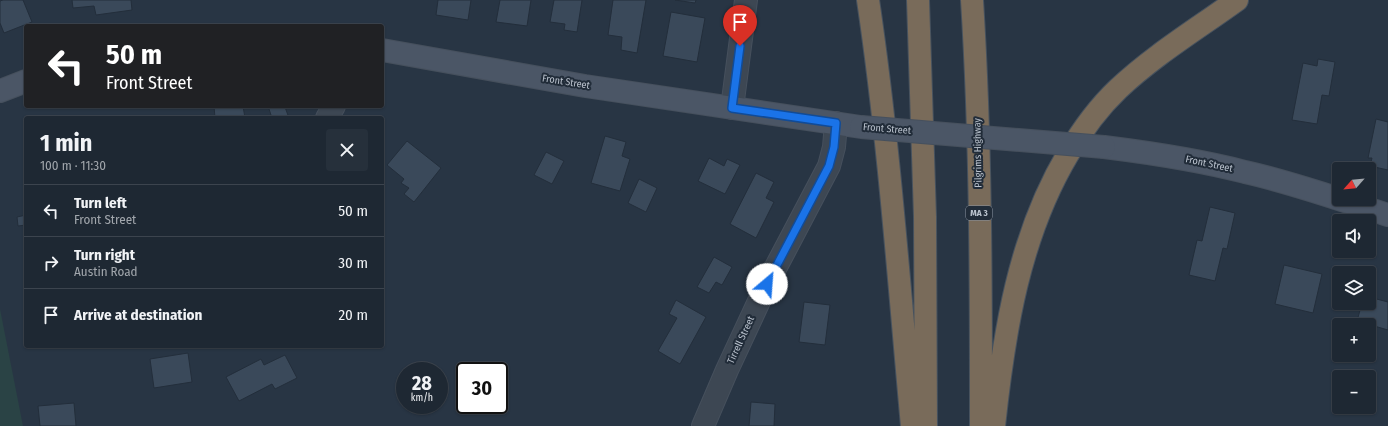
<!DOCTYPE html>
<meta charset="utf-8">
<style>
body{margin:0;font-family:"Fira Sans Condensed",sans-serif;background:#26303b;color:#f1f3f6;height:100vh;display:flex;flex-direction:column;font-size:15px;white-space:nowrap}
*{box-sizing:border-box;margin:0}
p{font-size:13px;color:#a1a6ac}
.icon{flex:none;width:22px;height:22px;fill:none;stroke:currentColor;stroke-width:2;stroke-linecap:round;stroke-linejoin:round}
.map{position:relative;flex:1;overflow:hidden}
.panel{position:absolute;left:24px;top:116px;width:360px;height:232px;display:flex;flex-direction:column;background:#1e2833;border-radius:4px;box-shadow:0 1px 3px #0004,0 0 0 1px #3c444e}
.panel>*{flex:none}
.hud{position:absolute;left:24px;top:24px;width:360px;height:84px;border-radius:4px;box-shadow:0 1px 3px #0004,0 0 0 1px #3c444e;background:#202124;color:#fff;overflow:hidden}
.needle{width:26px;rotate:243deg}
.buttons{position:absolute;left:1332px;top:162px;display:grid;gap:8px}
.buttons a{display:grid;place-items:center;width:44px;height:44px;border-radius:4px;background:#1e2833;box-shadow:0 1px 3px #0004,0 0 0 1px #3c444e;font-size:20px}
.speed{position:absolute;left:396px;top:362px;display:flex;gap:8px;font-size:20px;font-weight:700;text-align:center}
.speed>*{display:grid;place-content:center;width:52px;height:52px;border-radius:50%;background:#1e2833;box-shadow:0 1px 3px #0004,0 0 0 1px #3c444e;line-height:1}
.speed small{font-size:10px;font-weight:400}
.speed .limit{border:2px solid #111;border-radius:6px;background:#fff;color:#111}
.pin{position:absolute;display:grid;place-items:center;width:34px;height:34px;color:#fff;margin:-41px -17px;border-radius:50% 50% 50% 0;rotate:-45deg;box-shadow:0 0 4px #0007}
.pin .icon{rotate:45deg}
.me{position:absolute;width:44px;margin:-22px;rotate:27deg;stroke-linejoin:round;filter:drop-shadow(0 0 3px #0008)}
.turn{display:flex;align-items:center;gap:14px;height:84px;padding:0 16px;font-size:18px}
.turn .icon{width:52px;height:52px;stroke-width:2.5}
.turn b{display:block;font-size:28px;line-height:34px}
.round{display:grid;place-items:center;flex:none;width:42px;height:42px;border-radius:4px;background:#26303b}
.overview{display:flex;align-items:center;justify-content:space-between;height:68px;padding:0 16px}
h1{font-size:24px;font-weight:700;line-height:30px}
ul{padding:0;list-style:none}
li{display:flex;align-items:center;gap:12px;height:52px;padding:0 16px;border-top:1px solid #3c444e}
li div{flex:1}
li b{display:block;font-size:15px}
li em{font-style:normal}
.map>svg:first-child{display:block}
.green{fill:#2a4345}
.building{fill:#3a495a;stroke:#232e3b}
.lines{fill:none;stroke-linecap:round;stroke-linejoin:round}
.street-casing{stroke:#46505d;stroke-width:24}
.secondary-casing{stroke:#46505d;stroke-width:24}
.highway-casing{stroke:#47525e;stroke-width:24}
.street{stroke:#3d4753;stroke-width:22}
.secondary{stroke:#4b5666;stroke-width:22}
.highway{stroke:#796b5a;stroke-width:22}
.secondary-bridge-casing{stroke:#46505d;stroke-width:24;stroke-linecap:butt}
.secondary-bridge{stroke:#4b5666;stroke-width:22}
.route-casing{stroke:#114b97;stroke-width:10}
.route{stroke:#1a73e8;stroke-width:7}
.labels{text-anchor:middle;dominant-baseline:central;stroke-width:4;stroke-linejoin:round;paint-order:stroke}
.shield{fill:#212c39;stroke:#8c95a1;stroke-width:1}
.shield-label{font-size:9px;font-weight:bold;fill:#bac2cd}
.street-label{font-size:10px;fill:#bac2cd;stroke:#212c39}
</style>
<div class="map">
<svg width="1388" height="426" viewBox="0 0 1388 426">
<rect width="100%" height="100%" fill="#283544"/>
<path class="green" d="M0 309 23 426H0Z"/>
<path class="building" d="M3 0H23L32 22 4 33 0 23V1Z
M72 0H131L132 10 96 15 94 6 73 8Z
M438 0H471L468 20 436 15Z
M500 0H531L527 26 496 22Z
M554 0H582L577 32 564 30 565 24 550 22Z
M613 0H646L637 53 621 50 622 37 608 35Z
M675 0H696L695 3Z
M671 12 705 18 697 62 663 56Z
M1318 59 1335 62 1329 96 1322 95 1317 124 1292 120 1303 63 1317 66Z
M214 106H243L245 118H215Z
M268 106H287L285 107 289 118H272Z
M1376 119 1388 122V170L1370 166 1372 158H1368Z
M605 136 626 142 622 156 630 159 620 191 591 183Z
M407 141 441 168 414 202 404 194 409 188 401 183 404 179 387 165Z
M546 152 564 161 552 184 534 175Z
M709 158 724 166 727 159 740 165 725 194 698 181Z
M756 173 774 182 766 198 774 202 756 238 730 224Z
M639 179 657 188 646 212 628 203Z
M1210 207 1235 213 1227 249 1223 248 1215 281 1189 275 1197 240 1202 241Z
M26 215V225L18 226 17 217Z
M714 257 732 267 722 285 716 282 709 293 697 287Z
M1284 265 1322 274 1313 313 1275 304Z
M1369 297 1388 302V330L1357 321 1362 303H1369Z
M676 300 706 317 680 364 658 351 677 318 669 314Z
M804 302 830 305 825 345 799 342Z
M188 353 192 382 154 388 150 359Z
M285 355 297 378 275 389 272 384 239 401 226 377 261 359 264 365Z
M751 402 775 404 774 426H749Z
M74 403 76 426H40L38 406Z"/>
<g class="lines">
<defs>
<path id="street" d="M732 108 746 0
M327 118 334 106
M703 426 727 370 767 284 829 166 834 147 836 123"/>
<path id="secondary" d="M382 50 585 86 861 127
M0 91 26 81
M1104 147C1152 153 1199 160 1245 172 1294 183 1341 200 1388 215"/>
<path id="highway" d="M868 0C889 141 899 284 912 426
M918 0 925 217 926 426
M972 0C981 142 981 284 981 426
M994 426C1004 332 1019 236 1068 154 1082 130 1098 108 1118 89 1154 55 1197 29 1237 0"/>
</defs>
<use href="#street" class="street-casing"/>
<use href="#secondary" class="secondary-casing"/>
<use href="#highway" class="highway-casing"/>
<use href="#street" class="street"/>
<use href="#secondary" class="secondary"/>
<use href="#highway" class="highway"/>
<defs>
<path id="secondary-bridge" d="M861 127 1104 147"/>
</defs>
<use href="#secondary-bridge" class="secondary-bridge-casing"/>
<use href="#secondary-bridge" class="secondary-bridge"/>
</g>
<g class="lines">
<defs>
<path id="route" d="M740 46 732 108 836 123 834 147 829 166 767 284"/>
</defs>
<use href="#route" class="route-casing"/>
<use href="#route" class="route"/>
</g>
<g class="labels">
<rect class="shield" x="966" y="206" width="26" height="14" rx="3"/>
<g class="shield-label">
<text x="979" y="213">MA 3</text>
</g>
<g class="street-label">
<text transform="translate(566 82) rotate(9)">Front Street</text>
<text transform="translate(887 129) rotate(5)">Front Street</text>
<text transform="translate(978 153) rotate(-91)">Pilgrims Highway</text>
<text transform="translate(1209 164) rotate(12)">Front Street</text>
<text transform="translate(741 340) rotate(-65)">Tirrell Street</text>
</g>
</g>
</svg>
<div class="buttons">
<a><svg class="needle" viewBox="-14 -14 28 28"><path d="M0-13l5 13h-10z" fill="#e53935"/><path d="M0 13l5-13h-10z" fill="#a1a6ac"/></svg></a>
<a><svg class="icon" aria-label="sound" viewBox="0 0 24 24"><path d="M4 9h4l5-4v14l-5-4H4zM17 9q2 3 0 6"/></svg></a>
<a><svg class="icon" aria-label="layers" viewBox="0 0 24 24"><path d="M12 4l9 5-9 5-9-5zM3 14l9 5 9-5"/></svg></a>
<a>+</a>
<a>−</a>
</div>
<div class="speed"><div>28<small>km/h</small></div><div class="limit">30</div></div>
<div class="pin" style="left:740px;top:46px;background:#d93025"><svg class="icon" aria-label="arrive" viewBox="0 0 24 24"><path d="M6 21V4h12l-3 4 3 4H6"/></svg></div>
<svg class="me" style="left:767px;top:284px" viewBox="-20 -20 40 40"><circle r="19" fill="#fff"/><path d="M0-13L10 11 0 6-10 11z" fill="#1a73e8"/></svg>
<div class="hud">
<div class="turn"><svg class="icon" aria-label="left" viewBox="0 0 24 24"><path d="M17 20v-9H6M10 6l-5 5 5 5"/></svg><div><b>50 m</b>Front Street</div></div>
</div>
<section class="panel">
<div class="overview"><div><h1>1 min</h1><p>100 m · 11:30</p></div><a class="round"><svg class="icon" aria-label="close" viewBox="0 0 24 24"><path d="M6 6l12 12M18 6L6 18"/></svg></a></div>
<ul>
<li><svg class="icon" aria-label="left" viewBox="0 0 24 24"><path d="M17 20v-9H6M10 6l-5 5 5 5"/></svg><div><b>Turn left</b><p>Front Street</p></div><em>50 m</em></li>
<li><svg class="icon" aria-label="right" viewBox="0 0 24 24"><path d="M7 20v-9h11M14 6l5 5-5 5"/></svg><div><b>Turn right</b><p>Austin Road</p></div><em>30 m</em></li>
<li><svg class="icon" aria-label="arrive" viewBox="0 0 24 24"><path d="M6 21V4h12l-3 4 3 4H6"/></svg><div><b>Arrive at destination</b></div><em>20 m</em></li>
</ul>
</section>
</div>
